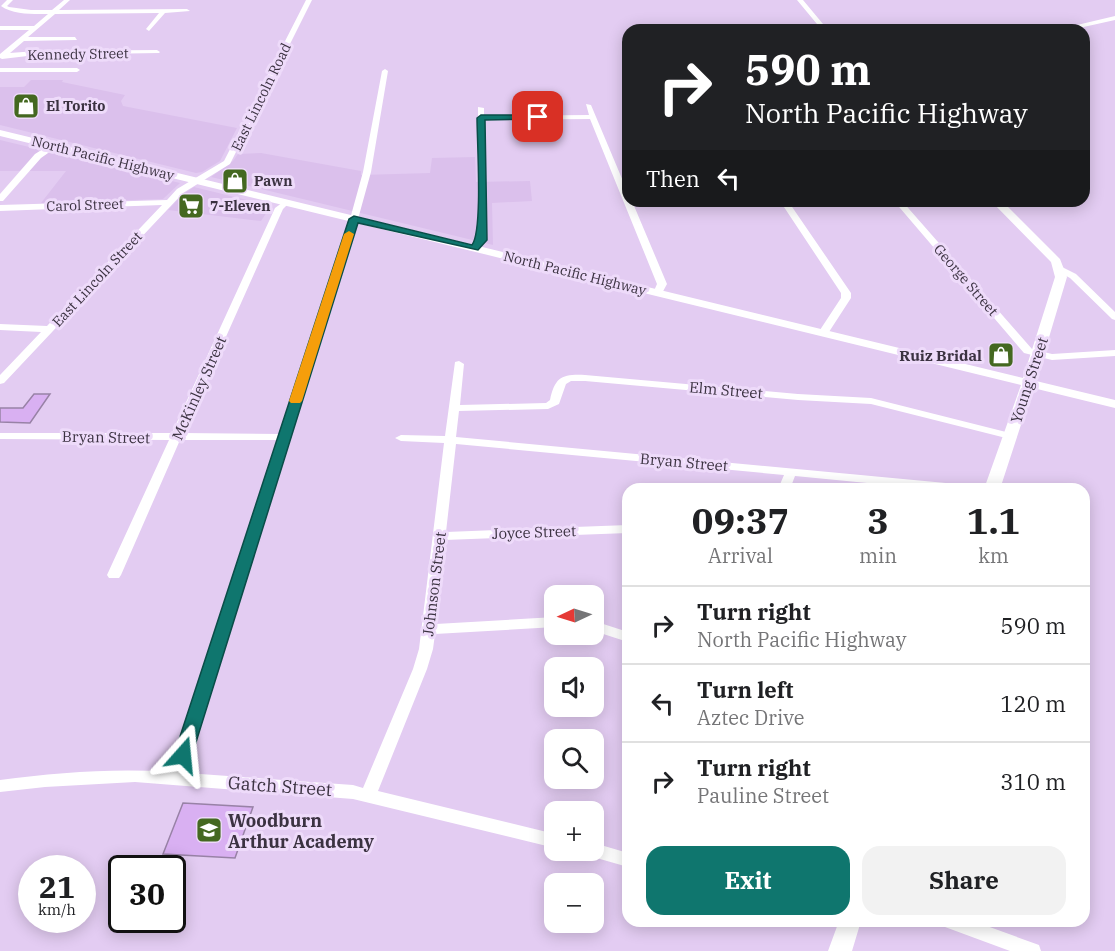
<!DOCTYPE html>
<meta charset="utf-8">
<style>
body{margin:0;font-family:"IBM Plex Serif",serif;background:#f2f2f2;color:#202124;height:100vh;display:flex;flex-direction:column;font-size:22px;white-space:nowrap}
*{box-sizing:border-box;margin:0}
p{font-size:20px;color:#757577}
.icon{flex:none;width:33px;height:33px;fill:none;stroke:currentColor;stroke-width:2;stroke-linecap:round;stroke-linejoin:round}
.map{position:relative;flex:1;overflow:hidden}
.details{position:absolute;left:622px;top:483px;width:468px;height:444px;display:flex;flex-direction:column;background:#fff;border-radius:18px;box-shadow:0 3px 15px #0003}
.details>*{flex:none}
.hud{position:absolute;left:622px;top:24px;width:468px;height:183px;border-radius:18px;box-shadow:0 3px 15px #0003;background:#202124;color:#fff;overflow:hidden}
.needle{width:39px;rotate:266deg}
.buttons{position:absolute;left:544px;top:585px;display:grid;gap:12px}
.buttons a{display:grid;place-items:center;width:60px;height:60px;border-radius:12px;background:#fff;box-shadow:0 3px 15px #0003;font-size:30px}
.speed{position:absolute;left:18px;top:855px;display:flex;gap:12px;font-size:30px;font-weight:700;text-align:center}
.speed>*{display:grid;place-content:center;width:78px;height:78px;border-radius:50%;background:#fff;box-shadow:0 3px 15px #0003;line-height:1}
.speed small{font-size:15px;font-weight:400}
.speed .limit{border:3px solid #111;border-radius:9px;background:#fff;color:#111}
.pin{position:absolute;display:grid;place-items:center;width:51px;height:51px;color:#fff;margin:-26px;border-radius:12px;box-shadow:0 3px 9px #0006}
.me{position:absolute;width:66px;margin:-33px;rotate:18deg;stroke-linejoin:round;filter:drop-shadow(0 0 4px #0008)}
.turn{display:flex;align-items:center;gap:21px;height:126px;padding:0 24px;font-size:27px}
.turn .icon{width:78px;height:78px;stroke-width:2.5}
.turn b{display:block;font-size:42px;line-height:51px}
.then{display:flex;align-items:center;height:57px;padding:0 24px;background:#0003;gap:12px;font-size:22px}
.eta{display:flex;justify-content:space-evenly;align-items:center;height:102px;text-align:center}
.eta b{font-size:36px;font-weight:700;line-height:42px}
.primary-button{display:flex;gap:12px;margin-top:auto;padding:12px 24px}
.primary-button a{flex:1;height:69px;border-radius:18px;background:#0f766e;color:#fff;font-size:24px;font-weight:700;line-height:69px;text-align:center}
.primary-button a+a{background:#f2f2f2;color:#202124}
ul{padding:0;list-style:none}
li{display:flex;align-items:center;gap:18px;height:78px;padding:0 24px;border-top:2px solid #e0e0e0}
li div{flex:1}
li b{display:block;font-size:22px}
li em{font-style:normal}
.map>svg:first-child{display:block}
.built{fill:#dbc0ec}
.building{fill:#d9b0f2;stroke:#9882a6;stroke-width:1.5}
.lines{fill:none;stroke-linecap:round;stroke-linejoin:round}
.minor{fill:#fff;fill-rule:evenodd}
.major{fill:#fff;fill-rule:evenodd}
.route{fill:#0f766e;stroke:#0a4d48;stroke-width:1.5}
.slow{fill:#f59e0b}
.labels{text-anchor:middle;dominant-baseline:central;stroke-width:6;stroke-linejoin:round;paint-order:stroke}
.far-street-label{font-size:14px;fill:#3b3241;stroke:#eedbfa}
.far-poi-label{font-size:14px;font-weight:bold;fill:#3b3241;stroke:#eedbfa;text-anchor:start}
.poi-label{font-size:15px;font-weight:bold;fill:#3b3241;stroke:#eedbfa;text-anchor:end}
.street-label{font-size:15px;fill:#3b3241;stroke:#eedbfa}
.near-street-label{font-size:18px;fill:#3b3241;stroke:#eedbfa}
.near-poi-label{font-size:18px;font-weight:bold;fill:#3b3241;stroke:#eedbfa;text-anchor:start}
</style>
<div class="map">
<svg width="1115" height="951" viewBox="0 0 1115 951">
<rect width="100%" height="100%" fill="#e3ccf2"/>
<path class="built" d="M31 80H63L62 82 125 95 121 101 123 106 237 128 220 161 202 172 196 173 0 125V87H24Z
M0 140 180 183 163 199 41 203 66 171H0Z
M261 153 361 171V175L430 173 432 158 475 157 476 182 530 181 532 201 492 203 493 245 211 177 233 161 238 154Z
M194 187 271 206 261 221 168 210 183 194Z"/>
<path class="building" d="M34 394H50L30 423 0 422V408H23Z
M183 803 253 807 235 858 163 854Z"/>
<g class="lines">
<path class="minor" d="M7 0H13L7 6 9 7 31 10H52L64 0H70L59 10 187 9 190 11 165 13 149 31 146 29 159 13 55 14 28 37H75L77 40 24 41 10 53 36 51 157 50 160 52 159 53 36 55 2 59 0 58V54L29 30H0V26H34L48 14C34 14 13 15 1 6Z
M306 0H312L230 164 183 193 4 383 0 384V375L41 332 0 330V324L47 326 162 205 0 211V205L167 200 177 189 224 161Z
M797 0H803L828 30H822Z
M0 68H77L80 70 77 72H0Z
M385 69 388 71 371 172 358 219 186 773 353 785 363 788 413 669 419 649 444 443 401 441 395 438 401 435 445 436 455 362 459 361 464 364 460 405 546 403 550 400C555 377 562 374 585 375L798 394 871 398 1014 434 1016 436 1010 439 871 404 798 400 585 381H571L566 384 559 404 548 409 459 411 456 437 967 485 973 489H929L795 476 790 489H778L784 475 456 444 446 532 628 525V533L445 540 436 624 555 617V627L435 634 433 649 427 669 378 791 555 834V848L353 799 135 782 45 787 0 792V780C56 773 113 768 170 772L278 440H180L121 575 119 578H109L107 575 169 440 0 439V433H172L275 208 286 200 290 202 283 209 183 433 280 434 350 219 363 172 382 71Z
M586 104 591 105 628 193V201H632L667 284 661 295 658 296 653 293 657 284 590 119 484 120 486 240 478 250 475 251 471 248 478 240 479 218 478 107 484 108V116L589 115Z
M51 144 58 146 41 158 3 201H0V194L35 154Z
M780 201H788L851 293V298L827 335 823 336 818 333 841 298V293Z
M894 201H902L1032 349 1052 354 1115 350V356L1052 360 1024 353Z
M1060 266 1076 274 1115 312V320L1112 319 1070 278 1057 271V267Z
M594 621 628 632V642L594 631Z
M594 843 628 853V867L586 855 584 850H594Z
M942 921H973L1039 945 1041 951H1010L945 927Z"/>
<path class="major" d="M1115 16V20L1070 30H1056Z
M0 130 1023 378 1055 277 1051 262 991 201H1002L1060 259 1067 277 1036 381 1115 400V408L1033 388 1000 489H984L1021 385 0 136Z
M839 921H861L852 951H828Z"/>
</g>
<path class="route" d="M538 115 542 117 541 119 485 120 487 240 478 250 358 223 192 755 189 760 183 762 177 760 174 755 349 219 354 216 472 245C483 231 477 140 477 118L481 115Z"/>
<path class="slow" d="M349 231 354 234 302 401 300 403H291L289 401 344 234Z"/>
<defs>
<symbol id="shop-square" viewBox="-11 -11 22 22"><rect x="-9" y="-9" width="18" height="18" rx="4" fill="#446820" stroke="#eedbfa"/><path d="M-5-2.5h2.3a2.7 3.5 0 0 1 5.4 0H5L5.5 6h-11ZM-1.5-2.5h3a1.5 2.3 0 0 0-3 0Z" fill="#fff"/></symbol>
<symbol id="supermarket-square" viewBox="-11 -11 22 22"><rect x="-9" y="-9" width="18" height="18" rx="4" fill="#446820" stroke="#eedbfa"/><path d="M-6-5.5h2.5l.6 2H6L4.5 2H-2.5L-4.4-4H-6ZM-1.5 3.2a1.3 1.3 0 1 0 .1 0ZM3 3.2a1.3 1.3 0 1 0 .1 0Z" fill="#fff"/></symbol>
<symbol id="school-square" viewBox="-11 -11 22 22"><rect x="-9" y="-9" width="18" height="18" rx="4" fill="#446820" stroke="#eedbfa"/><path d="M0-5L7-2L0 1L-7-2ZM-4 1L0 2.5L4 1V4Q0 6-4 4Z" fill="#fff"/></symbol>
</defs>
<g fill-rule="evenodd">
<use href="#shop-square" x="11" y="91" width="30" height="30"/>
<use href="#shop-square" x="220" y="166" width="30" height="30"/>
<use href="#supermarket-square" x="176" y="191" width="30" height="30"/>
<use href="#shop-square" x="986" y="340" width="30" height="30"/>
<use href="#school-square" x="194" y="815" width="30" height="30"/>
</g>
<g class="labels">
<g class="far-street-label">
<text transform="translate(78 54) rotate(-1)">Kennedy Street</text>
<text transform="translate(261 97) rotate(-64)">East Lincoln Road</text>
<text transform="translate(103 158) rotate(14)">North Pacific Highway</text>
<text transform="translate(85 205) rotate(-2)">Carol Street</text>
<text transform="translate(575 273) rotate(14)">North Pacific Highway</text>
<text transform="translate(97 279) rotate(-47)">East Lincoln Street</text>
<text transform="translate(966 280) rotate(49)">George Street</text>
</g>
<g class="far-poi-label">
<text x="46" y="106">El Torito</text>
<text x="254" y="181">Pawn</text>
<text x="210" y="206">7-Eleven</text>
</g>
<g class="poi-label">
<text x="982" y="355">Ruiz Bridal</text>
</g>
<g class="street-label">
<text transform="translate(1029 380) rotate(-72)">Young Street</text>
<text transform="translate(199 388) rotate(-66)">McKinley Street</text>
<text transform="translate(726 390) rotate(5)">Elm Street</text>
<text transform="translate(106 437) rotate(1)">Bryan Street</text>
<text transform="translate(684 462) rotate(5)">Bryan Street</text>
<text transform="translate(534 532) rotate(-2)">Joyce Street</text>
<text transform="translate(434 584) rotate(-83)">Johnson Street</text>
</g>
<g class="near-street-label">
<text transform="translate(280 786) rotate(4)">Gatch Street</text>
</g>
<g class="near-poi-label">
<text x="228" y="820">Woodburn<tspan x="228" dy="21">Arthur Academy</tspan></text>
</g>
</g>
</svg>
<div class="buttons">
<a><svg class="needle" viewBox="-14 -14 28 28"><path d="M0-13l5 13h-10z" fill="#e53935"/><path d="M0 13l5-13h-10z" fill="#757577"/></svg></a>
<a><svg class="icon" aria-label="sound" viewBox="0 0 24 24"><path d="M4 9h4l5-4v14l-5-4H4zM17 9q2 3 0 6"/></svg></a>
<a><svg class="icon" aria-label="search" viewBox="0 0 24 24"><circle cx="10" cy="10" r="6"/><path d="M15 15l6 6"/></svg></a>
<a>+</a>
<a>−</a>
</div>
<div class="speed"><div>21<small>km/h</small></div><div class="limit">30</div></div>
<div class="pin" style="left:538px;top:117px;background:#d93025"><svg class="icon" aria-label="arrive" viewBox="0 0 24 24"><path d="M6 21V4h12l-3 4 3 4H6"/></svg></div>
<svg class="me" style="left:183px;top:755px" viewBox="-20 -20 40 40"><path d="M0-17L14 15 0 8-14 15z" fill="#0f766e" stroke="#fff" stroke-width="4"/></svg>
<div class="hud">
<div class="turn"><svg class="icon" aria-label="right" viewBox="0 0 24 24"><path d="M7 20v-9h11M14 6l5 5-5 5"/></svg><div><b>590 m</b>North Pacific Highway</div></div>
<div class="then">Then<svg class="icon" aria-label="left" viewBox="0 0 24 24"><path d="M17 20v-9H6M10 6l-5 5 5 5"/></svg></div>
</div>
<section class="details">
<div class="eta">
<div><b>09:37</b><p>Arrival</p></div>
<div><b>3</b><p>min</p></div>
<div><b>1.1</b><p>km</p></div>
</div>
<ul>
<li><svg class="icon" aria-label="right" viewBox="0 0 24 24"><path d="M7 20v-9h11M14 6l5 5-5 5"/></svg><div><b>Turn right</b><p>North Pacific Highway</p></div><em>590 m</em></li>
<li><svg class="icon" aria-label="left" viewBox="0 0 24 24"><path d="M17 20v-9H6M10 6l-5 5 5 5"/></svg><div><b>Turn left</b><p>Aztec Drive</p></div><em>120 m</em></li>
<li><svg class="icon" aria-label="right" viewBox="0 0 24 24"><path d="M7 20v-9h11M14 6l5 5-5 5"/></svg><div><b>Turn right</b><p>Pauline Street</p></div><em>310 m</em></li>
</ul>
<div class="primary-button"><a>Exit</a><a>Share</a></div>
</section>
</div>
